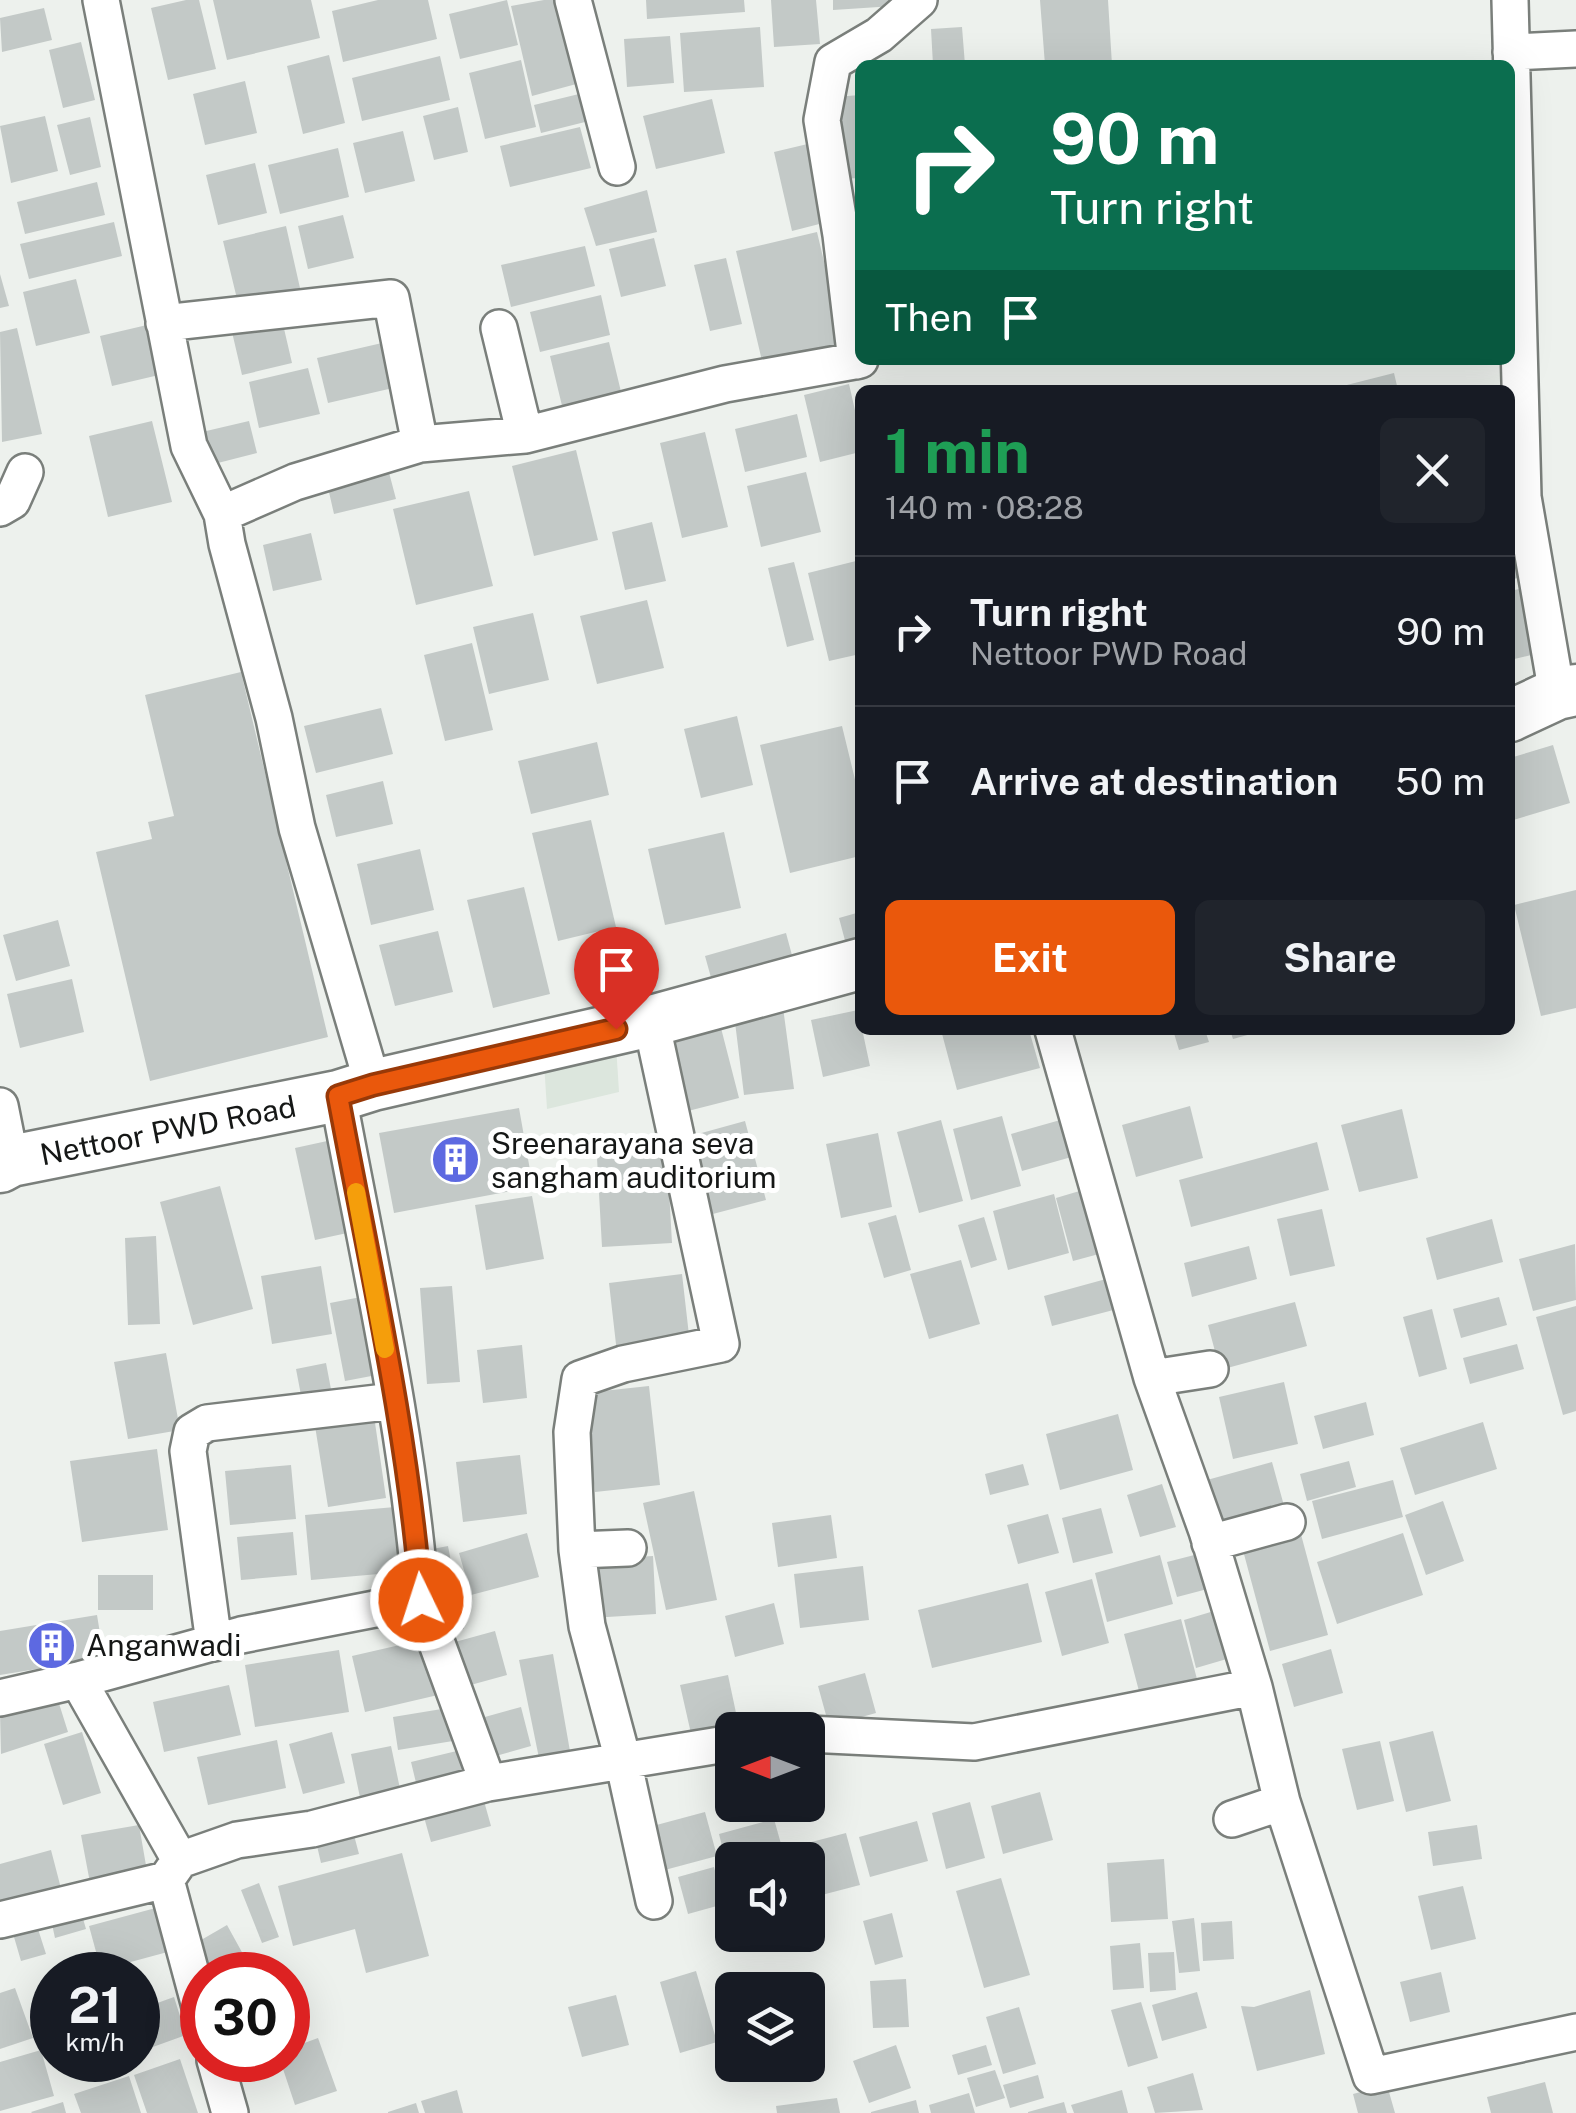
<!DOCTYPE html>
<meta charset="utf-8">
<style>
body{margin:0;font-family:"Public Sans",sans-serif;background:#20242c;color:#f1f3f6;height:100vh;display:flex;flex-direction:column;font-size:38px;white-space:nowrap}
*{box-sizing:border-box;margin:0}
p{font-size:32px;color:#9ea1a6}
.icon{flex:none;width:55px;height:55px;fill:none;stroke:currentColor;stroke-width:2;stroke-linecap:round;stroke-linejoin:round}
.map{position:relative;flex:1;overflow:hidden}
.sheet{position:absolute;left:855px;top:385px;width:660px;height:650px;display:flex;flex-direction:column;background:#171b24;border-radius:15px;box-shadow:0 10px 40px #0002}
.sheet>*{flex:none}
.guide{position:absolute;left:855px;top:60px;width:660px;height:305px;border-radius:15px;box-shadow:0 10px 40px #0002;background:#0b6e4f;color:#fff;overflow:hidden}
.needle{width:65px;rotate:270deg}
.buttons{position:absolute;left:715px;top:1712px;display:grid;gap:20px}
.buttons a{display:grid;place-items:center;width:110px;height:110px;border-radius:15px;background:#171b24;box-shadow:0 10px 40px #0002;font-size:50px}
.speed{position:absolute;left:30px;top:1952px;display:flex;gap:20px;font-size:50px;font-weight:700;text-align:center}
.speed>*{display:grid;place-content:center;width:130px;height:130px;border-radius:50%;background:#171b24;box-shadow:0 10px 40px #0002;line-height:1}
.speed small{font-size:25px;font-weight:400}
.speed .limit{border:15px solid #d22;background:#fff;color:#111}
.pin{position:absolute;display:grid;place-items:center;width:85px;height:85px;color:#fff;margin:-102px -42px;border-radius:50% 50% 50% 0;rotate:-45deg;box-shadow:0 0 10px #0007}
.pin .icon{rotate:45deg}
.me{position:absolute;width:110px;margin:-55px;rotate:356deg;stroke-linejoin:round;filter:drop-shadow(0 0 8px #0008)}
.turn{display:flex;align-items:center;gap:35px;height:210px;padding:0 30px;font-size:45px}
.turn .icon{width:130px;height:130px;stroke-width:2.5}
.turn b{display:block;font-size:70px;line-height:85px}
.then{display:flex;align-items:center;height:95px;padding:0 30px;background:#0003;gap:20px;font-size:38px}
.round{display:grid;place-items:center;flex:none;width:105px;height:105px;border-radius:15px;background:#20242c}
.head{display:flex;align-items:center;justify-content:space-between;height:170px;padding:0 30px}
h1{font-size:60px;font-weight:700;line-height:75px;color:#1e9e55}
.button{display:flex;gap:20px;margin-top:auto;padding:20px 30px}
.button a{flex:1;height:115px;border-radius:15px;background:#ea580c;color:#fff;font-size:40px;font-weight:700;line-height:115px;text-align:center}
.button a+a{background:#20242c;color:#f1f3f6}
ul{padding:0;list-style:none}
li{display:flex;align-items:center;gap:30px;height:150px;padding:0 30px;border-top:2px solid #363941}
li div{flex:1}
li b{display:block;font-size:38px}
li em{font-style:normal}
.map>svg:first-child{display:block}
.built{fill:#dce6dd}
.building{fill:#c3c9c7}
.lines{fill:none;stroke-linecap:round;stroke-linejoin:round}
.street-casing{stroke:#7a7f7b;stroke-width:40}
.secondary-casing{stroke:#7a7f7b;stroke-width:55}
.street{stroke:#fff;stroke-width:35}
.secondary{stroke:#fff;stroke-width:50}
.route-casing{stroke:#983908;stroke-width:25}
.route{stroke:#ea580c;stroke-width:18}
.slow{stroke:#f59e0b;stroke-width:18}
.labels{text-anchor:middle;dominant-baseline:central;stroke-width:10;stroke-linejoin:round;paint-order:stroke}
.street-label{font-size:30px;fill:#151716;stroke:#fff}
.poi-label{font-size:30px;fill:#151716;stroke:#fff;text-anchor:start}
</style>
<div class="map">
<svg width="1576" height="2113" viewBox="0 0 1576 2113">
<rect width="100%" height="100%" fill="#edf1ed"/>
<path class="built" d="M616 1045 619 1092 547 1109 544 1063Z"/>
<path class="building" d="M186 0H199L216 69 168 80 151 8Z
M213 0H311L320 38 227 60Z
M378 0H428L437 39 343 62 332 11Z
M507 0 518 45 460 59 449 14Z
M544 0H559L580 83 532 96 511 6Z
M646 0H744L745 12 647 19Z
M771 0H816L820 44 774 47Z
M833 0H893L894 6 833 10Z
M1040 0H1108L1112 65H1045Z
M44 8 52 40 2 52 0 18Z
M760 27 764 87 684 92 680 33Z
M962 27 965 65H933L931 29Z
M670 36 674 83 627 87 624 39Z
M81 42 95 100 63 108 49 50Z
M329 55 345 123 303 134 287 66Z
M440 56 450 100 362 121 352 78Z
M521 60 536 127 485 139 469 73Z
M245 81 257 133 205 145 193 94Z
M583 93 589 121 541 133 534 105Z
M860 95V178L841 179 835 97Z
M712 99 725 153 656 169 643 116Z
M458 107 468 152 434 160 423 116Z
M45 116 58 171 11 183 0 126Z
M90 117 101 167 70 175 57 125Z
M580 127 591 168 510 187 500 146Z
M403 131 415 181 365 193 353 143Z
M816 142 835 220 792 231 774 152Z
M338 148 349 197 280 214 268 165Z
M255 163 267 213 218 225 206 175Z
M97 182 105 215 25 234 17 202Z
M647 190 657 232 596 246 584 208Z
M343 215 354 258 308 269 298 226Z
M114 222 122 256 29 279 20 244Z
M286 226 300 288 238 303 223 241Z
M817 232 844 346 763 365 736 251Z
M654 238 666 286 621 297 609 249Z
M585 246 595 286 511 307 501 265Z
M726 258 742 324 710 331 694 265Z
M0 274 9 306 0 308Z
M76 279 90 333 36 346 23 292Z
M601 295 610 335 540 352 530 312Z
M282 320 292 363 242 375 232 332Z
M147 325 159 375 112 386 100 336Z
M17 328 42 434 2 442 0 332Z
M609 342 623 400 564 414 550 356Z
M382 343 393 388 328 403 317 358Z
M308 368 320 414 259 428 249 382Z
M1394 373 1398 390H1331V389Z
M849 384 860 432V452L820 462 804 395Z
M797 414 807 457 745 472 735 429Z
M152 421 172 502 108 517 89 436Z
M249 421 257 453 210 465 202 432Z
M705 432 728 527 682 538 660 443Z
M576 450 598 540 534 556 512 466Z
M387 465 396 499 334 514 326 479Z
M806 472 821 532 761 547 747 486Z
M469 491 493 586 416 605 393 509Z
M652 522 666 581 625 590 612 532Z
M1518 531 1529 575 1510 580V533Z
M311 533 322 580 273 591 263 545Z
M860 560V654L829 661 808 573Z
M794 562 814 640 787 647 768 568Z
M1528 587 1544 652 1510 660V591Z
M647 600 664 668 597 684 580 616Z
M533 613 549 680 489 694 473 627Z
M472 643 493 730 445 741 424 655Z
M241 672 328 1037 150 1081 96 852 152 839 148 822 174 816 145 695Z
M381 708 393 754 316 773 304 726Z
M737 716 753 785 701 798 684 729Z
M842 726 860 800V856L790 873 760 745Z
M597 742 609 795 531 814 518 761Z
M1553 745 1570 803 1510 821V758Z
M383 781 393 824 336 837 326 795Z
M591 820 616 927 558 941 532 833Z
M724 832 741 908 665 925 648 849Z
M420 849 434 910 371 925 357 864Z
M524 887 550 994 493 1008 467 900Z
M1576 890V1008L1541 1016 1514 905Z
M860 912V944L847 948 839 918Z
M58 920 70 966 16 981 3 935Z
M438 931 453 992 395 1006 379 945Z
M786 933 796 970 715 992 705 956Z
M72 979 84 1032 20 1048 7 994Z
M782 1000 794 1089 744 1095 733 1006Z
M858 1010 870 1066 823 1077 811 1020Z
M721 1028 739 1098 688 1111 668 1042Z
M941 1030H1029L1040 1068 957 1090Z
M1173 1030H1205L1209 1042 1179 1050Z
M1230 1030H1262V1031L1233 1039Z
M1190 1106 1203 1158 1136 1177 1122 1125Z
M519 1108 533 1187 394 1213 379 1133Z
M1402 1109 1418 1178 1359 1192 1341 1125Z
M1002 1116 1021 1186 971 1200 953 1129Z
M1071 1117 1082 1154 1022 1171 1011 1134Z
M941 1120 963 1201 919 1213 897 1132Z
M745 1121 766 1200 709 1215 687 1137Z
M878 1133 892 1207 841 1218 826 1144Z
M666 1136 672 1243 602 1247 596 1140Z
M341 1138 361 1230 315 1240 295 1148Z
M1317 1142 1329 1190 1191 1227 1179 1180Z
M220 1186 253 1309 193 1325 160 1202Z
M1093 1187 1110 1251 1073 1261 1056 1198Z
M1054 1194 1069 1253 1008 1270 993 1211Z
M532 1196 544 1259 486 1270 475 1205Z
M1322 1209 1335 1266 1290 1276 1277 1219Z
M896 1215 911 1270 884 1278 868 1223Z
M984 1217 997 1260 971 1268 958 1225Z
M1492 1219 1503 1262 1437 1280 1426 1238Z
M156 1236 160 1324 128 1325 125 1238Z
M1575 1244 1576 1300 1533 1311 1519 1259Z
M1249 1246 1257 1279 1192 1297 1184 1263Z
M961 1260 980 1324 929 1339 910 1274Z
M321 1266 332 1334 272 1344 261 1276Z
M682 1274 690 1344 617 1353 609 1283Z
M1117 1276 1125 1307 1052 1326 1044 1296Z
M452 1286 460 1382 427 1384 420 1288Z
M366 1296 382 1374 345 1381 330 1303Z
M1499 1297 1507 1325 1461 1338 1453 1309Z
M1295 1302 1307 1346 1220 1370 1208 1325Z
M1576 1306V1411L1563 1415 1536 1317Z
M1432 1309 1447 1369 1419 1377 1403 1317Z
M1517 1344 1524 1369 1470 1384 1463 1358Z
M522 1345 527 1398 483 1403 477 1350Z
M166 1353 180 1430 128 1439 114 1362Z
M326 1363 334 1405 304 1411 296 1369Z
M1284 1382 1298 1444 1233 1459 1219 1397Z
M649 1386 660 1485 595 1492 584 1393Z
M1366 1402 1374 1435 1323 1449 1314 1416Z
M1118 1414 1133 1470 1060 1490 1046 1434Z
M374 1416 386 1498 328 1507 315 1426Z
M1483 1422 1497 1469 1415 1495 1400 1448Z
M157 1449 168 1530 82 1542 70 1461Z
M520 1455 527 1514 463 1522 456 1462Z
M1349 1461 1356 1487 1307 1501 1300 1474Z
M1272 1462 1286 1513 1221 1531 1207 1480Z
M1023 1464 1029 1485 990 1495 985 1474Z
M291 1465 296 1519 230 1525 225 1471Z
M1393 1480 1403 1517 1322 1539 1312 1501Z
M1162 1484 1176 1527 1140 1537 1127 1495Z
M694 1491 717 1600 666 1610 643 1503Z
M1443 1501 1464 1561 1426 1575 1405 1515Z
M395 1507 401 1572 311 1580 305 1515Z
M1101 1508 1113 1553 1073 1563 1062 1518Z
M1048 1514 1059 1553 1018 1564 1007 1525Z
M831 1515 837 1558 778 1567 772 1523Z
M1299 1527 1328 1635 1270 1651 1241 1543Z
M293 1532 297 1575 241 1580 237 1537Z
M527 1533 539 1577 471 1595 459 1553Z
M1403 1533 1423 1595 1337 1624 1317 1562Z
M448 1546 464 1629 438 1634 422 1551Z
M1210 1551 1219 1586 1177 1597 1167 1562Z
M1160 1555 1173 1604 1107 1622 1095 1573Z
M653 1556 656 1614 591 1618 587 1560Z
M863 1566 869 1620 800 1628 794 1574Z
M98 1575H153V1610H98Z
M1092 1579 1109 1643 1062 1656 1045 1592Z
M1028 1583 1042 1642 932 1668 918 1610Z
M774 1603 784 1644 735 1657 725 1616Z
M1224 1608 1237 1656 1196 1668 1184 1620Z
M97 1615 104 1658 0 1675V1631Z
M1181 1619 1197 1679 1140 1695 1124 1634Z
M495 1631 507 1675 456 1689 444 1645Z
M426 1639 438 1695 365 1712 352 1656Z
M1331 1649 1343 1693 1294 1707 1282 1664Z
M339 1650 349 1712 255 1727 245 1665Z
M553 1654 571 1757 540 1763 519 1660Z
M865 1673 876 1713 829 1726 818 1686Z
M728 1675 739 1727 692 1738 680 1685Z
M229 1685 241 1735 164 1752 153 1702Z
M56 1694 68 1732 1 1754 0 1712Z
M454 1707 459 1740 398 1750 393 1717Z
M521 1707 531 1746 485 1759 474 1720Z
M1433 1731 1451 1801 1406 1812 1389 1742Z
M82 1732 101 1793 63 1805 44 1744Z
M332 1732 345 1783 303 1794 289 1744Z
M277 1740 286 1788 208 1805 197 1757Z
M1380 1741 1394 1801 1357 1810 1342 1749Z
M391 1746 403 1803 363 1812 351 1754Z
M465 1749 471 1778 418 1791 411 1762Z
M1040 1792 1053 1840 1003 1854 991 1806Z
M482 1794 491 1826 431 1842 422 1810Z
M970 1802 985 1858 946 1869 932 1813Z
M739 1805H774L775 1812 742 1818Z
M705 1812 717 1856 661 1871 649 1827Z
M774 1819 783 1851 750 1860H732V1865L727 1866 719 1834Z
M917 1821 928 1861 870 1877 859 1837Z
M351 1824 359 1854 321 1863 314 1833Z
M139 1825 148 1877 91 1888 81 1835Z
M1477 1825 1482 1859 1433 1866 1428 1832Z
M846 1833 860 1885 814 1897 808 1860H804L800 1845Z
M51 1850 64 1900 0 1907V1864Z
M402 1853 429 1956 366 1973 355 1929 293 1946 278 1886Z
M1164 1859 1168 1919 1111 1922 1107 1863Z
M714 1867 724 1904 688 1914 678 1877Z
M1001 1878 1030 1975 984 1988 956 1891Z
M259 1883 279 1937 262 1943 241 1890Z
M1463 1886 1476 1939 1431 1950 1418 1896Z
M163 1906 175 1950 101 1970 89 1926Z
M80 1908 86 1929 55 1938 50 1915Z
M892 1913 903 1957 875 1965 863 1921Z
M1194 1918 1200 1971 1179 1973 1172 1921Z
M1232 1921 1234 1959 1203 1961 1201 1923Z
M227 1925 249 1965 231 1975H213L196 1943Z
M38 1929 46 1954 21 1961 14 1937Z
M1140 1943 1144 1988 1113 1990 1110 1946Z
M1174 1952 1176 1990 1150 1992 1148 1953Z
M93 1965 96 1975H69Z
M696 1971 717 2042 680 2053 660 1982Z
M1441 1972 1450 2012 1410 2022 1400 1982Z
M906 1979 909 2027 873 2028 870 1981Z
M52 1981V2014L41 1985Z
M15 1988 33 2038 0 2049V1993Z
M1310 1990 1325 2054 1257 2071 1241 2006 1254 2007Z
M1197 1992 1207 2028 1162 2041 1152 2005Z
M616 1995 629 2045 582 2057 568 2007Z
M174 1997 186 2035 139 2052 138 2010Z
M1141 2002 1158 2058 1128 2067 1111 2010Z
M1019 2007 1036 2064 1003 2074 986 2017Z
M288 2013 297 2032 288 2038Z
M732 2023V2064H731L723 2025Z
M808 2026 816 2060 808 2062Z
M318 2038 337 2091 295 2105 280 2060H288V2049Z
M896 2045 911 2088 869 2103 853 2061Z
M986 2045 992 2065 958 2075 952 2055Z
M41 2050 54 2096 0 2111V2062Z
M180 2059 198 2113H147L134 2075Z
M68 2060H113L114 2061 73 2075Z
M995 2070 1005 2098 976 2107 967 2078Z
M1193 2073 1203 2110 1155 2113 1147 2087Z
M1038 2075 1044 2098 1010 2108 1003 2085Z
M129 2076 141 2113H81L74 2094Z
M1545 2082 1553 2113H1491L1487 2097Z
M1387 2085 1395 2113H1358L1353 2094Z
M457 2090 463 2113H425L421 2101Z
M1122 2090 1128 2113H1074L1071 2105Z
M969 2093 975 2113H931L929 2105Z
M837 2098 840 2113H777L776 2106Z
M916 2100 919 2113H871V2112Z
M63 2102 66 2113H32L31 2112Z
M1064 2102 1067 2113H1028V2112Z
M416 2103 419 2113H388V2112Z"/>
<g class="lines">
<defs>
<path id="street" d="M101 0 189 446 222 514 227 544 274 718 297 828 373 1085
M573 0 617 167
M1510 0 1523 497 1557 694
M1511 52 1576 49
M164 323 391 298 420 444
M499 328 525 435
M856 361 841 235 822 120 833 62 879 35 919 0
M0 508 12 501 25 472
M222 514 295 482 420 444 525 435 725 384 860 360
M651 1021 721 1344 623 1364 580 1379 572 1432 577 1550 587 1626 623 1760 654 1901
M1053 1030 1152 1378 1207 1531 1254 1687 1282 1802 1371 2076 1576 2032
M0 1106 11 1161
M1152 1378 1210 1369
M1210 1543 1287 1522
M577 1550 628 1548
M421 1600 488 1783
M214 1643 188 1451 192 1432 207 1423 394 1401
M0 1698 78 1680
M808 1734 974 1742 1254 1687
M1232 1819 1282 1802
M180 1860 237 1840 312 1829 488 1783 732 1743
M0 1920 166 1880
M202 2014 166 1880 180 1860 78 1680 241 1635 421 1600C408 1431 369 1263 338 1096
M215 2060 230 2113"/>
<path id="secondary" d="M1510 716 1557 694 1576 690
M0 1167 11 1161 338 1096 373 1085 651 1021 860 964"/>
</defs>
<use href="#street" class="street-casing"/>
<use href="#secondary" class="secondary-casing"/>
<use href="#street" class="street"/>
<use href="#secondary" class="secondary"/>
</g>
<g class="lines">
<defs>
<path id="route" d="M421 1600C408 1431 369 1263 338 1096L373 1085 616 1029"/>
</defs>
<use href="#route" class="route-casing"/>
<use href="#route" class="route"/>
<path class="slow" d="M356 1192 385 1349"/>
</g>
<defs>
<symbol id="building-disc" viewBox="-11 -11 22 22"><circle r="9.5" fill="#5d69e1" stroke="#fff"/><path d="M-4-6H4V6H1V3H-1V6H-4ZM-2.5-4.3h1.7v1.8h-1.7ZM.8-4.3h1.7v1.8H.8ZM-2.5-1h1.7V.8h-1.7ZM.8-1h1.7V.8H.8Z" fill="#fff"/></symbol>
</defs>
<g fill-rule="evenodd">
<use href="#building-disc" x="428" y="1132" width="55" height="55"/>
<use href="#building-disc" x="24" y="1618" width="55" height="55"/>
</g>
<g class="labels">
<g class="street-label">
<text transform="translate(168 1130) rotate(-11)">Nettoor PWD Road</text>
</g>
<g class="poi-label">
<text x="491" y="1143">Sreenarayana seva<tspan x="491" dy="34">sangham auditorium</tspan></text>
<text x="86" y="1645">Anganwadi</text>
</g>
</g>
</svg>
<div class="buttons">
<a><svg class="needle" viewBox="-14 -14 28 28"><path d="M0-13l5 13h-10z" fill="#e53935"/><path d="M0 13l5-13h-10z" fill="#9ea1a6"/></svg></a>
<a><svg class="icon" aria-label="sound" viewBox="0 0 24 24"><path d="M4 9h4l5-4v14l-5-4H4zM17 9q2 3 0 6"/></svg></a>
<a><svg class="icon" aria-label="layers" viewBox="0 0 24 24"><path d="M12 4l9 5-9 5-9-5zM3 14l9 5 9-5"/></svg></a>
</div>
<div class="speed"><div>21<small>km/h</small></div><div class="limit">30</div></div>
<div class="pin" style="left:616px;top:1029px;background:#d93025"><svg class="icon" aria-label="arrive" viewBox="0 0 24 24"><path d="M6 21V4h12l-3 4 3 4H6"/></svg></div>
<svg class="me" style="left:421px;top:1600px" viewBox="-20 -20 40 40"><circle r="17" fill="#ea580c" stroke="#fff" stroke-width="3"/><path d="M0-11L8 9 0 5-8 9z" fill="#fff"/></svg>
<div class="guide">
<div class="turn"><svg class="icon" aria-label="right" viewBox="0 0 24 24"><path d="M7 20v-9h11M14 6l5 5-5 5"/></svg><div><b>90 m</b>Turn right</div></div>
<div class="then">Then<svg class="icon" aria-label="arrive" viewBox="0 0 24 24"><path d="M6 21V4h12l-3 4 3 4H6"/></svg></div>
</div>
<section class="sheet">
<div class="head"><div><h1>1 min</h1><p>140 m · 08:28</p></div><a class="round"><svg class="icon" aria-label="close" viewBox="0 0 24 24"><path d="M6 6l12 12M18 6L6 18"/></svg></a></div>
<ul>
<li><svg class="icon" aria-label="right" viewBox="0 0 24 24"><path d="M7 20v-9h11M14 6l5 5-5 5"/></svg><div><b>Turn right</b><p>Nettoor PWD Road</p></div><em>90 m</em></li>
<li><svg class="icon" aria-label="arrive" viewBox="0 0 24 24"><path d="M6 21V4h12l-3 4 3 4H6"/></svg><div><b>Arrive at destination</b></div><em>50 m</em></li>
</ul>
<div class="button"><a>Exit</a><a>Share</a></div>
</section>
</div>
